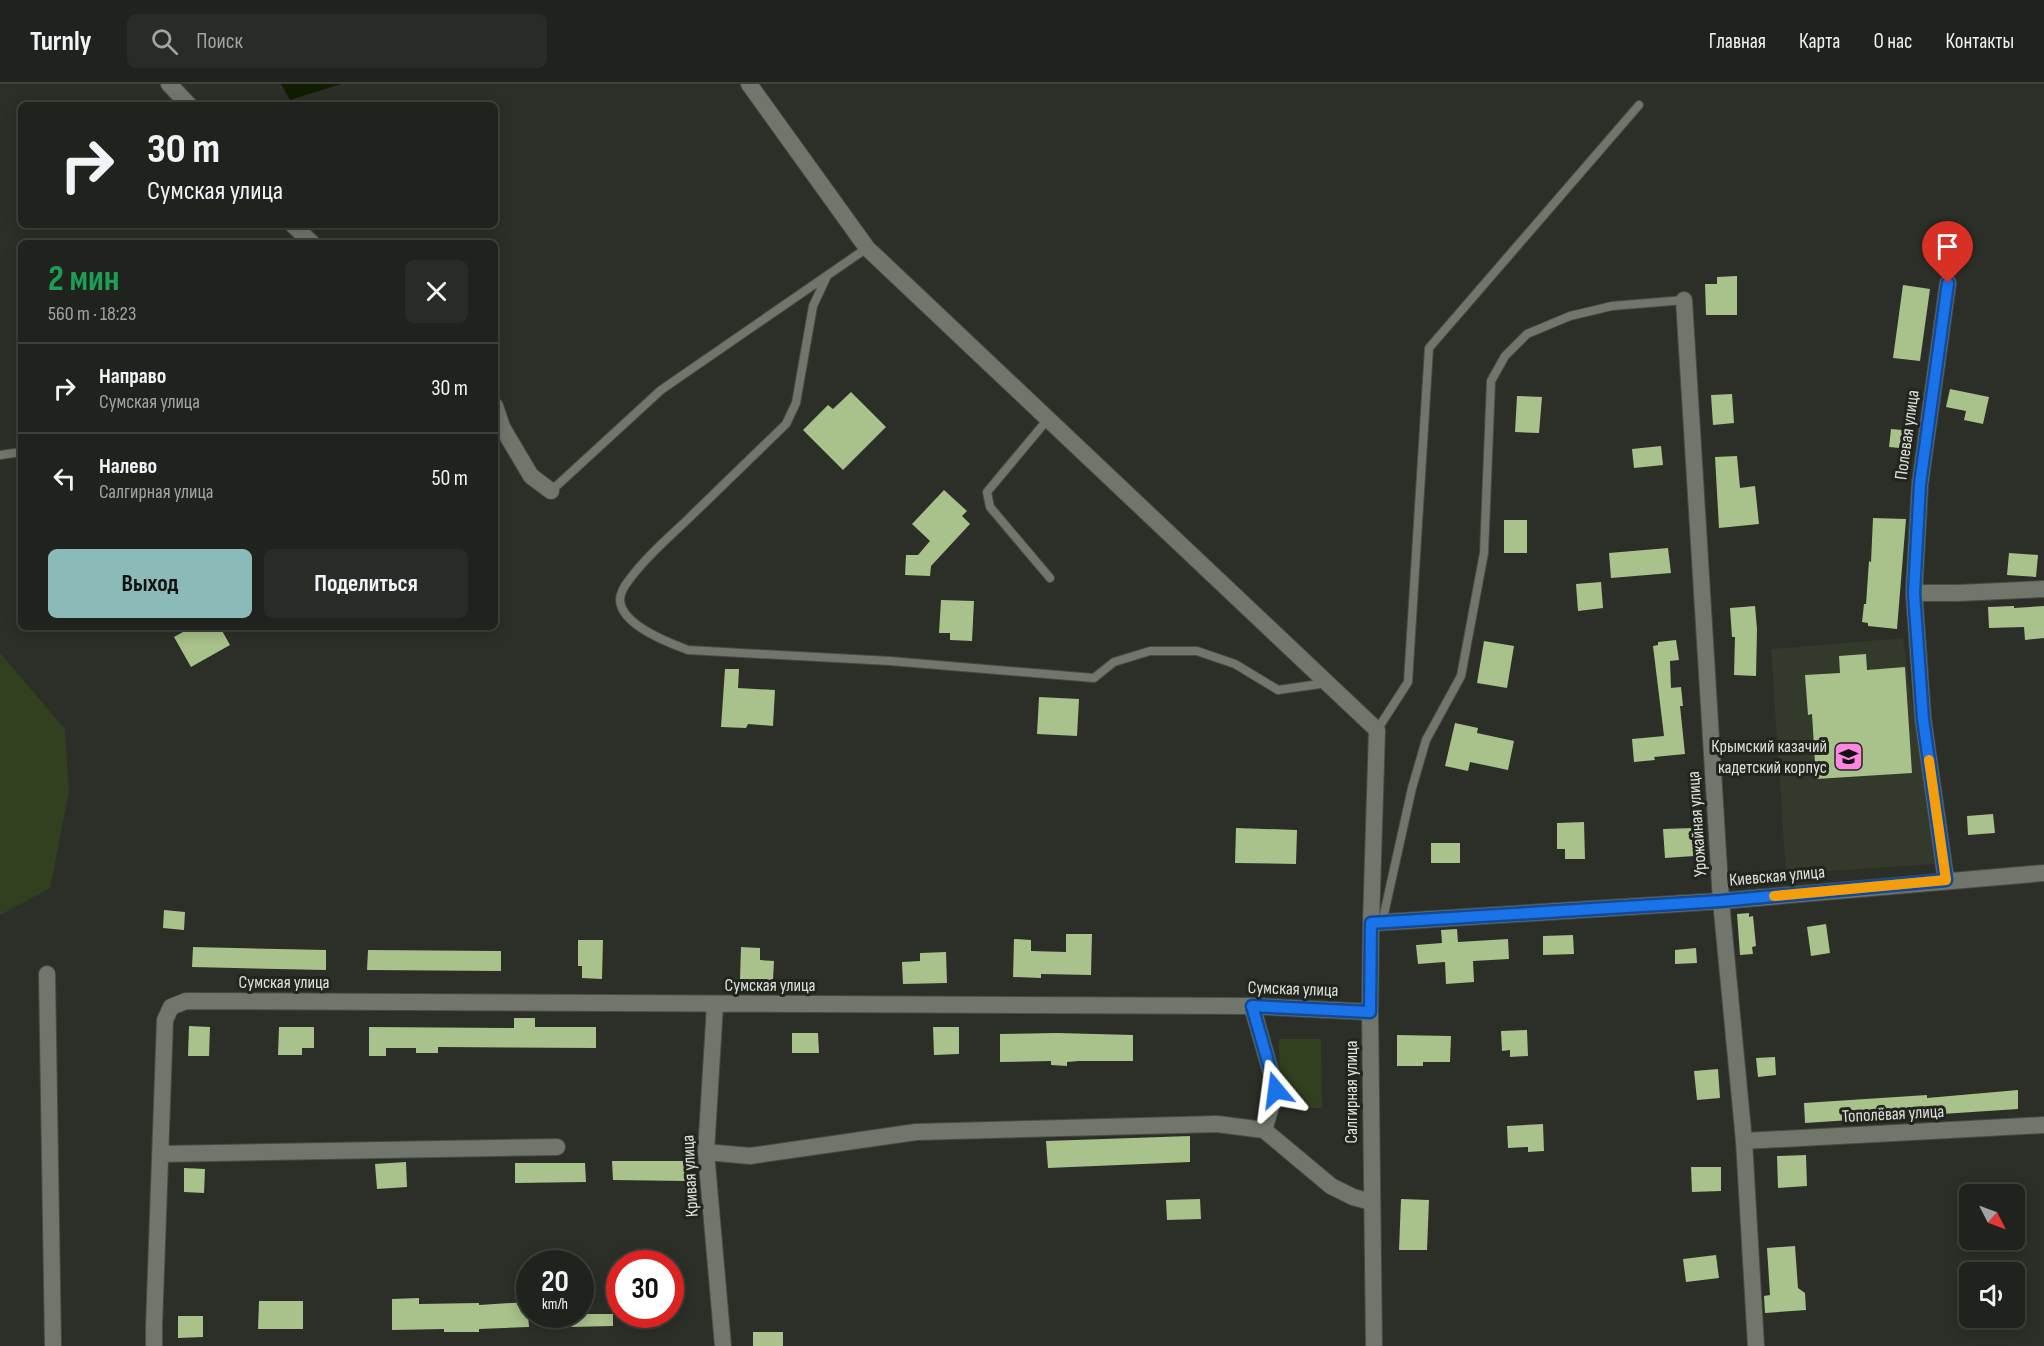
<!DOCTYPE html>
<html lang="ru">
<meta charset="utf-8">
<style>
body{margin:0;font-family:"Sofia Sans Condensed",sans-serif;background:#282b26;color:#f1f3f6;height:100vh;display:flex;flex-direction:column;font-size:22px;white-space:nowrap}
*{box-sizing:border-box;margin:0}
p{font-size:20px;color:#a2a4a4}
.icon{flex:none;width:33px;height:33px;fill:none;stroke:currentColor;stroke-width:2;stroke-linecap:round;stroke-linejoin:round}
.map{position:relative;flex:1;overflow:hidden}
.details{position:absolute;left:18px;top:156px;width:480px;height:390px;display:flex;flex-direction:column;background:#20231d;border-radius:9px;box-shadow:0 3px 15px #0003,0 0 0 2px #3d403b}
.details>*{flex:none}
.hud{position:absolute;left:18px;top:18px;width:480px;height:126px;border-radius:9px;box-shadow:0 3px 15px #0003,0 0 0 2px #3d403b;background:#20231d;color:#f1f3f6;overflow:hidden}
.needle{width:39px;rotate:132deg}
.fabs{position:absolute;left:1959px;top:1100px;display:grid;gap:12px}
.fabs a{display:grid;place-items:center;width:66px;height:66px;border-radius:9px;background:#20231d;box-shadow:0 3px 15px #0003,0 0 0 2px #3d403b;font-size:30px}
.speed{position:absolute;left:516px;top:1166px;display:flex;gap:12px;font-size:30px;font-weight:700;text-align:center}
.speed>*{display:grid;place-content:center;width:78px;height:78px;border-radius:50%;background:#20231d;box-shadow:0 3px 15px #0003,0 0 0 2px #3d403b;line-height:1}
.speed small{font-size:15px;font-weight:400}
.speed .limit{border:9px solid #d22;background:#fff;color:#111}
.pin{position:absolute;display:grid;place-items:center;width:51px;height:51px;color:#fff;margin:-62px -26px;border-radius:50% 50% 50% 0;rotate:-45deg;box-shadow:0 0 6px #0007}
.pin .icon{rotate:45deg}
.me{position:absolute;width:66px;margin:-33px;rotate:344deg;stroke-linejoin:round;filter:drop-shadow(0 0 4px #0008)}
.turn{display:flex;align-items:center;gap:21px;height:126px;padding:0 30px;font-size:27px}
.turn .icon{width:78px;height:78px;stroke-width:2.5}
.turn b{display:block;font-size:42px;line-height:51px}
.round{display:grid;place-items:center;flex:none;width:63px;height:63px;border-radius:9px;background:#282b26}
.headline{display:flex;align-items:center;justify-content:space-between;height:102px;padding:0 30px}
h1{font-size:36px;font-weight:700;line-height:45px;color:#1e9e55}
.button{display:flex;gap:12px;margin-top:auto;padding:12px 30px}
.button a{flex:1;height:69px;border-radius:9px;background:#8bbbb9;color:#111;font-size:24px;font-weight:700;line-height:69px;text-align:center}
.button a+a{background:#282b26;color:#f1f3f6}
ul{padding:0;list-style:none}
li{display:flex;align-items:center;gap:18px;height:90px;padding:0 30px;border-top:2px solid #3d403b}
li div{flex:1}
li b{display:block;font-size:22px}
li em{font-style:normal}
header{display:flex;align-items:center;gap:36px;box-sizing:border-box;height:84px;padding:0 30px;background:#20231d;border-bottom:2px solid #3d403b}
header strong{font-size:28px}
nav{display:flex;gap:33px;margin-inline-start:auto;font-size:21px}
.search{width:420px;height:54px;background:#282b26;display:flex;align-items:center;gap:15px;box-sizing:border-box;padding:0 21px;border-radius:9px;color:#a2a4a4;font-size:22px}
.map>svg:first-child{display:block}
.built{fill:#33392b}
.green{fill:#32401f}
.water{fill:#101d00}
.building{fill:#a9c18b}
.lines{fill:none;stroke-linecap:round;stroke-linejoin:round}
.service-casing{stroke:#484b44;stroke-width:10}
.minor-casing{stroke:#484b44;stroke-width:18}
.service{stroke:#71766c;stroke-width:8}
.minor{stroke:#71766c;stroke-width:16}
.route-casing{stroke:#114b97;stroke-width:15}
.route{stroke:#1a73e8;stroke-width:10}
.slow{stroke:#f59e0b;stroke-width:10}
.labels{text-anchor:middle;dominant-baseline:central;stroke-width:6;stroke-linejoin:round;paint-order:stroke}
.street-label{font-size:18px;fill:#dde0db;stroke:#21251d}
.poi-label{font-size:18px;fill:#dde0db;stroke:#21251d;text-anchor:end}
</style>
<header>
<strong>Turnly</strong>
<div class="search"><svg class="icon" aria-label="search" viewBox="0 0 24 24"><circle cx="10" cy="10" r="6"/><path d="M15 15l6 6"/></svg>Поиск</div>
<nav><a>Главная</a><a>Карта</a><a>О нас</a><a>Контакты</a></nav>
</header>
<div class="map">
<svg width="2044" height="1262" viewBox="0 0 2044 1262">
<rect width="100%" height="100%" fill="#2b2f27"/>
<path class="built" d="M1903 554 1934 780 1786 790 1771 565Z"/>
<path class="green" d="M0 569 65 645 69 707 50 804 0 831Z
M1279 955H1321L1322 1024H1280Z"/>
<path class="water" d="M281 0H341L290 16Z"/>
<path class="building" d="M1737 192V231H1706L1705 200H1717V193Z
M1903 201 1930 205 1920 277 1893 274Z
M1950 305 1989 313 1983 340 1964 336 1966 327 1946 323Z
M851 308 886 343 843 386 803 346 828 321 833 325Z
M1732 310 1734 339 1713 341 1711 311Z
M1517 312 1542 313 1539 349 1515 348Z
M1891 345 1913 347 1911 365 1889 363Z
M1661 362 1663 381 1634 384 1632 365Z
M1737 372 1740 404 1755 402 1759 440 1719 444 1715 373Z
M944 406 967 427 962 432 970 440 931 482 930 492 905 491 906 471H918L930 457 912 440Z
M1873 434 1906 435 1897 545 1868 542V539L1862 538 1864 520H1866L1869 477 1871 478Z
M1504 436H1527V469H1504Z
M1668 464 1671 489 1611 494 1609 469Z
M2009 469 2038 471 2036 493 2007 491Z
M1601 498 1603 524 1578 527 1576 500Z
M941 516 974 517 972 557 950 556V549H939Z
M1755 522 1757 545 1756 592 1734 591 1735 553H1732L1730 524Z
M2014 522V524L2044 522V554L2025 556 2024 543 1989 544 1988 523Z
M192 543H220L230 561 191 583 174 553Z
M1676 556 1679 576 1670 577 1671 604 1681 603 1683 622H1680L1685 670 1654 673 1655 676 1634 678 1632 655 1664 652 1653 562 1658 561V558Z
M1484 557 1514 562 1507 604 1477 599Z
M1866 570 1867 586 1905 583 1912 689 1816 695 1812 630 1808 631 1805 591 1840 589 1839 572Z
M725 585H739L738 604 775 606 773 642 748 640 746 644 721 643Z
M1039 613 1079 615 1077 652 1037 650Z
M1455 639 1478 644 1477 649 1514 657 1508 686 1470 678 1468 687 1445 682Z
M1993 730 1995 749 1968 751 1967 732Z
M1584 738 1585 775H1565V765H1557V739Z
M1236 744 1297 746 1296 780 1235 779Z
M1693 744 1694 772 1665 774 1663 745Z
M1431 759H1460V779H1431Z
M164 826 185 828 184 846 163 844Z
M1749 829V833L1753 832 1756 862 1752 863 1753 870 1740 871 1737 830Z
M1826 840 1830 869 1811 872 1807 843Z
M1457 845 1458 858 1508 855 1509 875 1473 877 1474 898 1446 900 1445 878 1418 880 1416 861 1442 859 1441 846Z
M1066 850H1092L1091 891 1041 890V894L1013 893 1014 855 1031 856V867L1066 868Z
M1573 851 1574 870 1543 871V852Z
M578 856H603L602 895 582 894V882H578Z
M193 863 326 866V886L192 883Z
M741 863 760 864V876L774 877 773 896 740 895Z
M1696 864 1697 879 1675 880V866Z
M368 866 501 867V887L367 886Z
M946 868 947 899 903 900 902 878 920 877V869Z
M514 934H535V943H596V964L438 963V969H416V964H386V972H369V943L514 944Z
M189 942 210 943 209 972H188Z
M279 943H314V964H302V971H278Z
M933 943H959V970L934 971Z
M1527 946 1528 972 1510 973V966L1502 967 1501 947Z
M792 949H818L819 969H792Z
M1057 949 1133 951V977H1079L1067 978V982L1051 981V977L1000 978V950Z
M1397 951 1451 952 1450 978H1423V982H1397Z
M1775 973 1776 991 1758 993 1756 974Z
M1718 985 1720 1014 1697 1016 1694 987Z
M2018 1006V1025L1805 1039 1804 1019 1927 1011V1014Z
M1543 1040 1544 1067 1528 1068V1063L1508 1064 1507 1042Z
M1190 1052V1078L1048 1084 1046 1057Z
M1806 1071 1807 1102 1778 1104 1777 1072Z
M612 1077H685V1097L613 1096Z
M406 1078 407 1103 377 1105 375 1080Z
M515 1079H585L586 1098 515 1099Z
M1691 1083H1721V1107L1692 1108Z
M184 1084 205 1085 204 1109 184 1108Z
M1200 1115 1201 1135 1167 1136 1166 1116Z
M1401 1115 1429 1116 1427 1166H1399Z
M1795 1162 1798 1204 1805 1209 1806 1226 1765 1229 1764 1212 1770 1211 1767 1164Z
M1716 1171 1719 1194 1686 1198 1683 1175Z
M419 1214V1220L479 1219V1221L527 1218 529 1243 479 1245V1248H444V1245L392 1246V1215Z
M259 1217H303V1245H258Z
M571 1230H613V1242L571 1243Z
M178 1232H203V1253L178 1254Z
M753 1248H783V1262H753Z"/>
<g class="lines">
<defs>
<path id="service" d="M827 192 813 222 796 319 786 340C753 372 720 404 687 436 667 455 645 474 629 496 625 501 620 509 620 516 621 541 669 559 688 566L890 577 1094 594 1114 578 1150 567H1197L1235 580 1278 606 1327 599
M1048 335 987 408 990 423 1050 494
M0 371 21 368
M551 407 661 306 867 164
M1377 646 1408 598 1429 264 1639 21
M1382 839 1412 704 1426 656 1461 592 1484 469 1491 297 1505 272 1527 250 1570 232 1612 222 1684 216"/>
<path id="minor" d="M169 0 189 21
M749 0 867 164 1377 646 1371 839 1370 928 1374 1262
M293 141 312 159
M1684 216 1721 817 1744 1057 1756 1262
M495 322 502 343 531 392 551 407
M1914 509H1958L2044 505
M1946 796 1923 635 1914 509 1920 400 1948 199
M1371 839 1721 817 2044 789
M47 890 53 1262
M715 921 706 1068 723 1262
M1252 922 1276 1006 1264 1046
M1744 1057 2044 1041
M706 1068 750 1072 916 1048 1217 1040 1264 1046 1331 1102 1353 1113 1371 1118
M161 1070 557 1063
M154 1262V1242L165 936 171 923 186 917 1252 922 1370 928"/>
</defs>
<use href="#service" class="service-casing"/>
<use href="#minor" class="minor-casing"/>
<use href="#service" class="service"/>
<use href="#minor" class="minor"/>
</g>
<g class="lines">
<defs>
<path id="route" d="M1276 1006 1252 922 1370 928 1371 839 1721 817 1946 796 1923 635 1914 509 1920 400 1948 199"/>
</defs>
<use href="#route" class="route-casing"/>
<use href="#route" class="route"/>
<path class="slow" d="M1774 812 1946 796 1929 676"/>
</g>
<defs>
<symbol id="university-square" viewBox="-11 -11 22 22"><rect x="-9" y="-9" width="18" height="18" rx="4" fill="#fe85e0" stroke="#21251d"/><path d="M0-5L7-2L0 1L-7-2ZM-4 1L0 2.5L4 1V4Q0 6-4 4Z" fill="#111"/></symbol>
</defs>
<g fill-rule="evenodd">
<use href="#university-square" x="1832" y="656" width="33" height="33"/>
</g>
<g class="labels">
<g class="street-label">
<text transform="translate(1907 351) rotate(-82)">Полевая улица</text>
<text transform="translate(1697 740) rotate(-94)">Урожайная улица</text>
<text transform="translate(1777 792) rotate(-5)">Киевская улица</text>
<text x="284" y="898">Сумская улица</text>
<text x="770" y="901">Сумская улица</text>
<text transform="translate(1293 905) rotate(2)">Сумская улица</text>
<text transform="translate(1351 1008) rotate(-90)">Салгирная улица</text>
<text transform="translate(1893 1030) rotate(-3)">Тополёвая улица</text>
<text transform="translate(690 1092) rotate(-93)">Кривая улица</text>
</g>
<g class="poi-label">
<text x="1827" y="662">Крымский казачий<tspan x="1827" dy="21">кадетский корпус</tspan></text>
</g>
</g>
</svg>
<div class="fabs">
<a><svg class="needle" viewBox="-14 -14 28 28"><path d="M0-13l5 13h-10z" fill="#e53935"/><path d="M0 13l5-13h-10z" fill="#a2a4a4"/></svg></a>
<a><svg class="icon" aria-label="sound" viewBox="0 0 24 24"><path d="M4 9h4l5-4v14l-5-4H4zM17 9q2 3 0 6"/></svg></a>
</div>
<div class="speed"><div>20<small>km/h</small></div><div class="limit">30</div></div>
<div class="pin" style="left:1948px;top:199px;background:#d93025"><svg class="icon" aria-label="arrive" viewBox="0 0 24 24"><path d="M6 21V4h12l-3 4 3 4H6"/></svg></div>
<svg class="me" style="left:1276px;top:1006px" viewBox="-20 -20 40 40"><path d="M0-17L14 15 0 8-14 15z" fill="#1a73e8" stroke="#fff" stroke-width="4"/></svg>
<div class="hud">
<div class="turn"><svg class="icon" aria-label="right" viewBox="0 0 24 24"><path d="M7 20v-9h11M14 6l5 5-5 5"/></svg><div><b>30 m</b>Сумская улица</div></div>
</div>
<section class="details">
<div class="headline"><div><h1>2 мин</h1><p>560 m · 18:23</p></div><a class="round"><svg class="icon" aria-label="close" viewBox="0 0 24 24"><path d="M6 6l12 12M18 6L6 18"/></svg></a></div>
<ul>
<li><svg class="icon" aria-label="right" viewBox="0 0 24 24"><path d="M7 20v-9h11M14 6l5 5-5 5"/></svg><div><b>Направо</b><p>Сумская улица</p></div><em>30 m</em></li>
<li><svg class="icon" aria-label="left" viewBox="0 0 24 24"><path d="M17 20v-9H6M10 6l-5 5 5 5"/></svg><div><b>Налево</b><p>Салгирная улица</p></div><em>50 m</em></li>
</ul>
<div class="button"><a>Выход</a><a>Поделиться</a></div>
</section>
</div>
